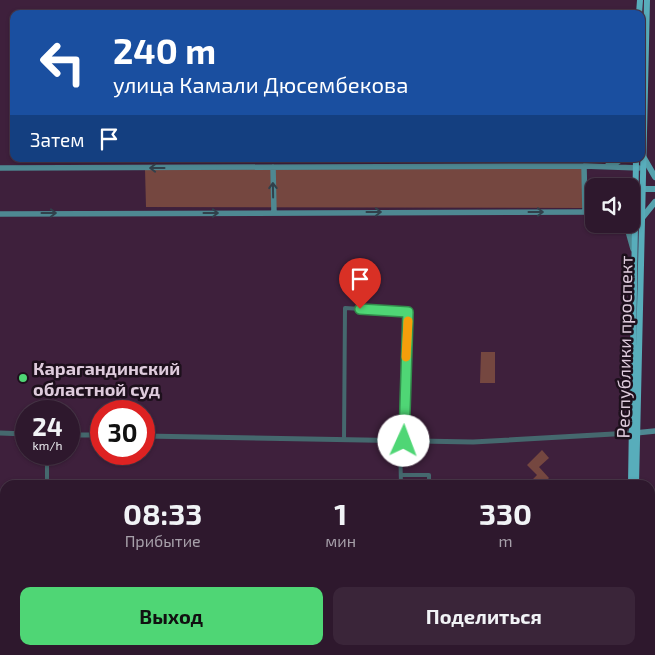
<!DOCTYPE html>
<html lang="ru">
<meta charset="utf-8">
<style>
body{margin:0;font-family:"Exo 2",sans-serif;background:#3a2539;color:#f1f3f6;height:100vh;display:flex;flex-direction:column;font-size:19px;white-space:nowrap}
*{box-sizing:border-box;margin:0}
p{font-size:16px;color:#a7a0aa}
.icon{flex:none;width:28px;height:28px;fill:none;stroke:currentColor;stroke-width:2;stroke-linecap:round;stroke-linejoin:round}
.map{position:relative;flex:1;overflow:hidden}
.side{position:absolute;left:0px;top:480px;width:655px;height:175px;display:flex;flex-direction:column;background:#2e182d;border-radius:15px 15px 0 0;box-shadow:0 1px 4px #0004,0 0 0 1px #493749}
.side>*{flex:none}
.hud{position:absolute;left:10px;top:10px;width:635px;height:152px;border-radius:10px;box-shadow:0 1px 4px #0004,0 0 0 1px #493749;background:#1a4fa0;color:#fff;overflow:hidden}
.buttons{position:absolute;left:585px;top:178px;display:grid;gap:10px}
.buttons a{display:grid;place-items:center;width:55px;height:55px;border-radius:10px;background:#2e182d;box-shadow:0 1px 4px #0004,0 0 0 1px #493749;font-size:25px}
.speed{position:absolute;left:15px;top:400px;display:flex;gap:10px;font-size:25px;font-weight:700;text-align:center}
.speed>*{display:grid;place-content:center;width:65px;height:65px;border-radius:50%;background:#2e182d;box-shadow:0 1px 4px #0004,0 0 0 1px #493749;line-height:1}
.speed small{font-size:12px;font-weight:400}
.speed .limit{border:8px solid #d22;background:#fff;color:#111}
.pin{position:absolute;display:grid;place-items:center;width:42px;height:42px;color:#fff;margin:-51px -21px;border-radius:50% 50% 50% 0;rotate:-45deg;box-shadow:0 0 5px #0007}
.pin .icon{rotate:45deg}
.me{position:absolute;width:55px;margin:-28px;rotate:2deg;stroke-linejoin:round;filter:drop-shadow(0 0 4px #0008)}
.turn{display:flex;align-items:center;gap:18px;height:105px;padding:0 20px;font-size:22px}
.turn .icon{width:65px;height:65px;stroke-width:2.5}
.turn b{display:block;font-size:35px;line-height:42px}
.then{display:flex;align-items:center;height:48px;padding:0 20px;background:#0003;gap:10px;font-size:19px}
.eta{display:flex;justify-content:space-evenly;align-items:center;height:85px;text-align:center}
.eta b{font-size:30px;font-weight:700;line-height:35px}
.button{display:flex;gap:10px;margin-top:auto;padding:10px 20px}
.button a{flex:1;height:58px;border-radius:10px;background:#4fd675;color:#111;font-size:20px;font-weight:700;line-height:58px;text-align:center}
.button a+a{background:#3a2539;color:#f1f3f6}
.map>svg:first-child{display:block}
.green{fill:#754740}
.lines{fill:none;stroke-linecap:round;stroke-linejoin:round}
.minor{stroke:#45686e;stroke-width:4}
.tertiary{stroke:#45686e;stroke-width:5}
.secondary{stroke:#4e8892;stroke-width:5.5}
.primary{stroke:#55a2ae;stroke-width:6}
.trunk{stroke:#58adbb;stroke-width:6}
.oneway{stroke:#31404b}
.route-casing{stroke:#338b4c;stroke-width:12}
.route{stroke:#4fd675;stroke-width:9}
.slow{stroke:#f59e0b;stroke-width:9}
.poi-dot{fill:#4fd675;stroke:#1d101c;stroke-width:2}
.labels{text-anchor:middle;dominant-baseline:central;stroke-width:5;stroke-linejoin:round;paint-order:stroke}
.street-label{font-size:18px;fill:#decbdc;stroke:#1d101c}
.poi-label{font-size:18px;font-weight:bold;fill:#decbdc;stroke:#1d101c;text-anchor:start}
</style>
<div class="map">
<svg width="655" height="655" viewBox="0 0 655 655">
<rect width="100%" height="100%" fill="#3e203c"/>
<path class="green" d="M145 169H584L583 208 146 207Z
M481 352H495V383H480Z
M542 450 549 458 539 467 549 478 542 485H527L537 475 527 465Z"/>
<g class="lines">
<path class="minor" d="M344 440 345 308 408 312 403 441
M400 441 401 485
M401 475H429V485
M47 485V454
M0 641 5 642
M49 650 74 655
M30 655 31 650
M120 655 121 650
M323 655 324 650"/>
<path class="tertiary" d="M0 433 26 434
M69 435H101
M144 436 473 442 631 433"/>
<path class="secondary" d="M608 165H613L622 159
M584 166 585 212
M273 167 274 213
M0 168 584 166 639 168
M0 214 594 212
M622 224 628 231 633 249
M635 433 655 431"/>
<path class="primary" d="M644 158 655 177
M639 189H655
M642 218 655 202
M0 585 5 586
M382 650 413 655"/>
<path class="trunk" d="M639 14 640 0
M631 485 636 159
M636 485 647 0
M627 655V650
M633 655V650"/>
</g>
<defs><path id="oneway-shaft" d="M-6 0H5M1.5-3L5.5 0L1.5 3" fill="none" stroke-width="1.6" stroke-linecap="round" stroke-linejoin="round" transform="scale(1.25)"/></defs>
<g class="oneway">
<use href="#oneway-shaft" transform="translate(157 168) rotate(-180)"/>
<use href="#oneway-shaft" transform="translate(273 190) rotate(-91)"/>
<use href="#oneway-shaft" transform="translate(374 212)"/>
<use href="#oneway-shaft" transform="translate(536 212)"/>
<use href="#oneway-shaft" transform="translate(49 213)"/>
<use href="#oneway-shaft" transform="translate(211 213)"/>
</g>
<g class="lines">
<defs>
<path id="route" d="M360 309 408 312 404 441"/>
</defs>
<use href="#route" class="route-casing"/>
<use href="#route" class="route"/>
<path class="slow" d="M406 357 408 321"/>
</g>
<circle class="poi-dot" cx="23" cy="378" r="5"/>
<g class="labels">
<g class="street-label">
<text transform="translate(624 347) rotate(-89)">Республики проспект</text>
</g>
<g class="poi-label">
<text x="33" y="368">Карагандинский<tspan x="33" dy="21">областной суд</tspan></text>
</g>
</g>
</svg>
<div class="buttons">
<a><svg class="icon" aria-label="sound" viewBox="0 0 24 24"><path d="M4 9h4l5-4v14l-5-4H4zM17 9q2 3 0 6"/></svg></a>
</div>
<div class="speed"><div>24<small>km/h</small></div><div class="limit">30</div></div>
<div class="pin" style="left:360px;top:309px;background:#d93025"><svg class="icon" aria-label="arrive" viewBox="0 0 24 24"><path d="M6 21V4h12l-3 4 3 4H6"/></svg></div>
<svg class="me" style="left:404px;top:441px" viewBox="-20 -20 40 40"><circle r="19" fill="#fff"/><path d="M0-13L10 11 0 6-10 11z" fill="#4fd675"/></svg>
<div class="hud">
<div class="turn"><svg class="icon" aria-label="left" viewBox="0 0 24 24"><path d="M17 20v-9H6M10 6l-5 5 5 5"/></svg><div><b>240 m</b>улица Камали Дюсембекова</div></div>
<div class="then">Затем<svg class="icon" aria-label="arrive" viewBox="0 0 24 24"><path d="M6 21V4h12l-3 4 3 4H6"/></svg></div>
</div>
<section class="side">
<div class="eta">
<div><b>08:33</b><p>Прибытие</p></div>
<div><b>1</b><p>мин</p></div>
<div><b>330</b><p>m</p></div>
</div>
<div class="button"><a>Выход</a><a>Поделиться</a></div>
</section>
</div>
